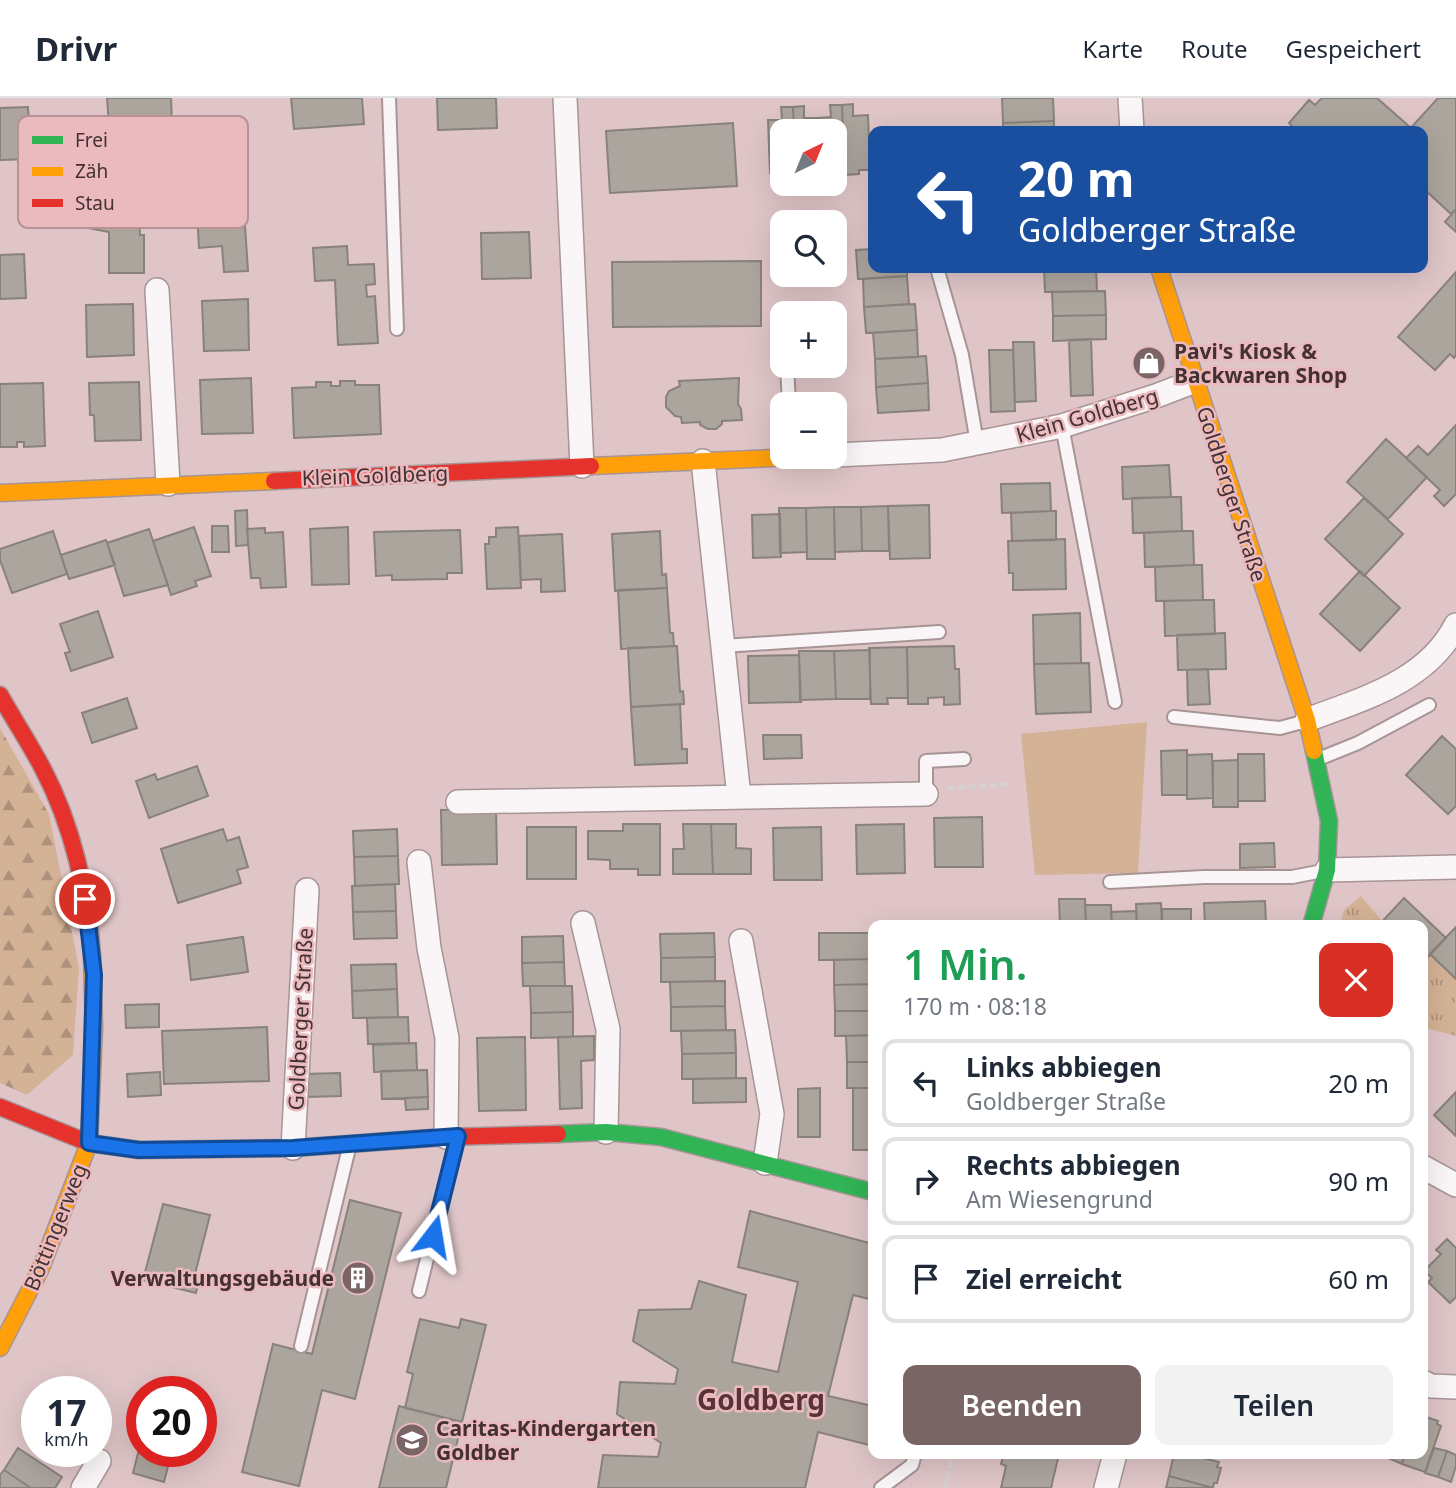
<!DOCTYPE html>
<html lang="de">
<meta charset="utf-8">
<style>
body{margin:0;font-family:"Noto Sans",sans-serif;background:#f2f2f3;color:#1f2937;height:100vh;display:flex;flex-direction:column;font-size:26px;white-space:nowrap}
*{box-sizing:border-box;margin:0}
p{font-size:23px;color:#747a83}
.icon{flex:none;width:38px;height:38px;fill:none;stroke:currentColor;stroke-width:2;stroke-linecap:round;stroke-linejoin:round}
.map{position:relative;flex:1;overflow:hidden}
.panel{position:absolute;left:868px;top:822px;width:560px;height:539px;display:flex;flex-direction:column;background:#fff;border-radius:14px;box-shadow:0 7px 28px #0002}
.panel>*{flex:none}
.banner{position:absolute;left:868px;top:28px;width:560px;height:147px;border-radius:14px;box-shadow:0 7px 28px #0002;background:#1a4fa0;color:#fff;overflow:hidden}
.needle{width:46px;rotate:43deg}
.buttons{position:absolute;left:770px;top:21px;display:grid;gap:14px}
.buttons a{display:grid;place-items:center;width:77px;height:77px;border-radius:14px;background:#fff;box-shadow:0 7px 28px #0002;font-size:35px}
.speed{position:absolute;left:21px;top:1278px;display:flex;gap:14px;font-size:35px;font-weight:700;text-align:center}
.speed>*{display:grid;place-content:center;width:91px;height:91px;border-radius:50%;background:#fff;box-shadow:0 7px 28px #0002;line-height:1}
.speed small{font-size:18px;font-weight:400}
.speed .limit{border:10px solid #d22;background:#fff;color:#111}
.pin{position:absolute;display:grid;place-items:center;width:60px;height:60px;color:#fff;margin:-30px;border:4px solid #fff;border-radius:50%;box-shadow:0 2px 7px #0007}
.me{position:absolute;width:77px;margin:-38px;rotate:14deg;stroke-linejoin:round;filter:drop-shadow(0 0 5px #0008)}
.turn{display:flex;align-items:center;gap:24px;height:147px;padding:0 35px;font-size:32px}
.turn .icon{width:91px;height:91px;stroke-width:2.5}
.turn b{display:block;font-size:49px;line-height:60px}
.round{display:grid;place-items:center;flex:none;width:74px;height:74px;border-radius:14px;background:#f2f2f3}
.summary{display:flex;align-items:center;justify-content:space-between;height:119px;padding:0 35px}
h1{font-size:42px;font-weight:600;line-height:52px;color:#1e9e55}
.button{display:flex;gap:14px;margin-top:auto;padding:14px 35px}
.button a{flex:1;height:80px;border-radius:14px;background:#7a6566;color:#fff;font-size:28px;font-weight:600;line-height:80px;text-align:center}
.button a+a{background:#f2f2f3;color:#1f2937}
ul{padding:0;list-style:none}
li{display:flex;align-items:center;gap:21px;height:88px;margin:0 14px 10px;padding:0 21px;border:4px solid #e0e1e3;border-radius:14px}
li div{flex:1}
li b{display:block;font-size:26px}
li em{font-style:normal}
header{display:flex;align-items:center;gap:42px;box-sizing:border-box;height:98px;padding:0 35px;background:#fff;border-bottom:2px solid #e0e1e3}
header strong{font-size:33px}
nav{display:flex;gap:38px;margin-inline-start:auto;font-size:24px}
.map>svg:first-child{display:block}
.grass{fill:url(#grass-tufts)}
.forest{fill:url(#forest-firs)}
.green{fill:#d4b296}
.building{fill:#aca59e;stroke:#89817b;stroke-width:2}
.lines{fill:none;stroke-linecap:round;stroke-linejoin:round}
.lane-casing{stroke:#a79495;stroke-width:16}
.street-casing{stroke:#a79495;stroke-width:26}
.fast-casing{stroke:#a79495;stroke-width:19}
.slow-casing{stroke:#a79495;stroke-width:19}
.jam-casing{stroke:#a79495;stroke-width:19}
.path{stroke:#d7d0d0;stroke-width:4.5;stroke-dasharray:7 3.5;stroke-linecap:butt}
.lane{stroke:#faf6f7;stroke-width:12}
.street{stroke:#faf6f7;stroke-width:23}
.fast{stroke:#30b455;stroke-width:16}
.slow{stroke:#ff9f0a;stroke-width:16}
.jam{stroke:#e5322d;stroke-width:16}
.route-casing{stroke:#114b97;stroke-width:18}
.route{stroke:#1a73e8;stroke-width:12}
.labels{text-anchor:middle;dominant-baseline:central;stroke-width:5;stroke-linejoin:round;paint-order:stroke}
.poi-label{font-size:21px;font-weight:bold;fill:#443132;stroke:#eababf;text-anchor:start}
.street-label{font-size:21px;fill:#443132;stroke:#eababf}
.district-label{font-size:28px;font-weight:bold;fill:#593237;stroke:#eababf}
.key{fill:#eababf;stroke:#b89195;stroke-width:2}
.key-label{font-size:19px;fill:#443132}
</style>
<header>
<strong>Drivr</strong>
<nav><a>Karte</a><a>Route</a><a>Gespeichert</a></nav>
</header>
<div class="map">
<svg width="1456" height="1390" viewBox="0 0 1456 1390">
<defs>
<pattern id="grass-tufts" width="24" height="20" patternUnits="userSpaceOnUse" patternTransform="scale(1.75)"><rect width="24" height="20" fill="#d4b296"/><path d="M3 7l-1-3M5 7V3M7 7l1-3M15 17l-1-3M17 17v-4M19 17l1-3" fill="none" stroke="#ae917b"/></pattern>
<pattern id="forest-firs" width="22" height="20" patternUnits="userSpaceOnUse" patternTransform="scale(1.75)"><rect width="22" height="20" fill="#d4b296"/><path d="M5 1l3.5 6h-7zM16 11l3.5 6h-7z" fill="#ae917b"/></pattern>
</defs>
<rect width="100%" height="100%" fill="#dfc5c7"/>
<path class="grass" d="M1361 798 1382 823 1378 828H1340L1344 812Z
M1430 856 1456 881V938L1423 929V864Z"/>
<path class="forest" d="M0 630 49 716 79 870 73 957 27 997 0 985Z"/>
<path class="green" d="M1147 624 1138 775 1035 777 1021 636Z"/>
<path class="building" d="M107 0H171L172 25 131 27 132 41 110 42Z
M291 0H362L364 26 294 31Z
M437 0H496L497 30 438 32Z
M1002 0H1053L1054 23 1003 25Z
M1322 0H1377L1411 30 1408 33H1290L1294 30 1289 25 1309 2 1315 7Z
M1438 0H1456V111L1451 116 1423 90V33H1408Z
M853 6V18L868 17 870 72H859V76L845 77 842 7Z
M830 7H842L845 77H835V33H819L818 20 831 19Z
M804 8V20H818L819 33H794L793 9Z
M28 9 31 61 0 62V10Z
M781 9H793L794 33H782V79V75H770L768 22H782Z
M1054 23V33H1003V25Z
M733 25 737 88 610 95 606 33Z
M72 100 139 108 140 137H144V175H109V134L67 126Z
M1456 111V134L1445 124Z
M244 112 248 173 224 174 222 148 199 150 197 114Z
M529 134 531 180 482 181 481 135Z
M347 148 348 167 374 166 375 186 366 187 367 199 375 198 378 245 338 247 335 182 315 183 313 150Z
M873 151V170H907V178L858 181 856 152Z
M24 156 26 200 0 201V157Z
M761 163V228L613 229 612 164Z
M1044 170H1096L1097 193 1045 194Z
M1456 174V257L1454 260 1450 256 1435 272 1398 239Z
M907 178 909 206 864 209 863 181Z
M1105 193 1106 217 1053 218 1052 194Z
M248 201 249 252 204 253 202 203Z
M133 206 134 257 87 259 86 207Z
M915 206 917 232 866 235 864 209Z
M1106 217V241L1053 243V218Z
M917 232 918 259 875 261 873 235Z
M1091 241 1093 297 1071 298 1069 242Z
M1013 244H1034L1036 303 1015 304Z
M989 252H1013L1015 313 991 314Z
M926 258 928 285 876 289 875 261Z
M251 280 253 335 202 336 200 282Z
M739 280 738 306 741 311 742 322 722 323V326L716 331H708L700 327V324L682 325 681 319 675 318 666 309V299L669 293 680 288 679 283Z
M340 283H355V287H379L381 336 294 340 292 290 316 289V284H331V288H340Z
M139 284 141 342 95 343 94 317H90L89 285Z
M43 285 45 348 24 349V344H17V349H0V286Z
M928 285 929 312 878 315 876 289Z
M1456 327V396L1444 408 1434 398 1440 392 1406 360 1418 348 1428 357Z
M1386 341 1427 379 1388 421 1347 384Z
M1169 367 1171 399 1123 401 1122 369Z
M1050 385 1051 413 1002 415 1001 386Z
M1171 399H1181L1182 433 1133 435 1132 400Z
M1364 400 1403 436 1364 478 1325 441Z
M929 407 930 460 890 461 888 408Z
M888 408 889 453H862L861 409Z
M834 409 835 461H807L806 410Z
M834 409H861L862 453 835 454Z
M779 410H806L807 454 780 455Z
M247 412 248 447 236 448 235 413Z
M1051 413H1056V442L1012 443 1011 415Z
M780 416 781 459 753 460 752 417Z
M212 428H228L229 454H212Z
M194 429 211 478 195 483 197 488 171 497 153 443Z
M348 429 349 486 312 487 310 431Z
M518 429 521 490 487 491 485 446H489V439H496V430Z
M265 430V435L283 434 286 489 261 490 260 480H251L247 431Z
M149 431 168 487 124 498 107 445Z
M460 432 462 475H447V481L392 482V477L376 478 374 434Z
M53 433 67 476 12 495 0 462V451Z
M660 433 662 477 666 476 667 490 615 493 612 436Z
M1182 433H1193L1194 467 1145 469 1144 435Z
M562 436 565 493 541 494V481L521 482 519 438Z
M1065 441 1066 491 1013 492V475H1009L1008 443Z
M106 442 115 467 69 481 61 457Z
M1194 467H1202L1203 502 1156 503 1155 469Z
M1360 473 1400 510 1360 553 1320 516Z
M667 490 670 535H673L674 548 621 551 618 492Z
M1203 502H1214L1215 536 1165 538 1164 503Z
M98 513 113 559 71 573 65 555 70 554 60 526Z
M1080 515 1081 565 1034 566 1033 517Z
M1225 535 1226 571 1178 572 1177 537Z
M677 548 680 594 683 593 684 606 631 609 628 550Z
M954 548 955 571H959L960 606 944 607V599L928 600V606H908L907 549Z
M907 549 908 600H887L888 606H871L869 550Z
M870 552V601H836L834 553Z
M799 553H834L836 601 800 602Z
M799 557 801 604 749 605 748 558Z
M1089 565 1091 614 1036 616 1034 566Z
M1208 571 1210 606 1188 607 1187 572Z
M127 600 137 630 92 645 82 615Z
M680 606 682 651H687V665L635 667 631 609Z
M763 637H801L802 660 764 661Z
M1442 638 1456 651V708L1448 716 1406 677Z
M1187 652V697H1162L1161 653Z
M1212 656 1213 700 1187 701V657Z
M1238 656H1264L1265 703H1238Z
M1238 662V709H1213V663Z
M197 668 208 698 149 720 136 683 155 676 157 682Z
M496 711 497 766 442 767 441 712Z
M982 719 983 769H935L934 720Z
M623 726H660V777H638V771H610V762L588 761V733H623Z
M683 726H711L713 776H673V751H684Z
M711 726H736V750L751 751V776H713Z
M904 726 905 775 857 776 856 727Z
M527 729H576V781H527Z
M821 729 822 782H774L773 730Z
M223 731 227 743 239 739 248 769 237 772 241 785 178 805 161 751Z
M397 731 398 758 354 759 353 733Z
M1274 745 1275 769 1240 770V746Z
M398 758 399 786 355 788 354 759Z
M395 786 396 813 353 814 352 788Z
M1404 800 1446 840 1423 864V828H1378Z
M1059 801H1085L1086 828H1060Z
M1265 803 1266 825 1205 828 1204 805Z
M1161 805 1162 828H1137L1136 806Z
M1085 807H1111L1112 828H1086Z
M1162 811H1191V828H1162Z
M396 813 397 840 354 841 353 814Z
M1136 813 1137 828H1112L1111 814Z
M1456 829V881L1430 856Z
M714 835 715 859 661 860 660 836Z
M819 835H873V861L819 862Z
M563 838 564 864 522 865V839Z
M243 839 248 874 191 882 187 847Z
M715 859V883L661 884V860Z
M873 861V886L834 887V862Z
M564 864 565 888H523L522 865Z
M396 866 397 891 352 893 351 867Z
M725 883V908L671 909 670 884Z
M873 886V913H835L834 887Z
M530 888H572L573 914 531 915Z
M397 891 398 919 353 920 352 893Z
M159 906V929L126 930 125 907Z
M725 908 726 932 671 933V909Z
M835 913H873V937L835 938Z
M573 914V939L531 940V915Z
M408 919 409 945 368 946 367 920Z
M267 929 269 983 164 986 162 933Z
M735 932 736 955 682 956 681 933Z
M873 937V964H847L846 938Z
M594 938V962L581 963 582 1010 560 1011 558 939Z
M525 939 526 1012 479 1013 477 940Z
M416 945 417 972 374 974 373 947Z
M736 955V980L682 981V956Z
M847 964H873V990H847Z
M427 972 428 999 382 1001 381 973Z
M160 974 161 997 128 999 127 976Z
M340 975 341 998 305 999 304 976Z
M746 980V1004L693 1005V981Z
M820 990V1039H798V991Z
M853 990H873V1052H853Z
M1456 994V1038L1434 1017Z
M428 999V1011L406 1012 405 1000Z
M350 1102 401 1115 355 1301 322 1292 299 1388 242 1374 273 1246 312 1256Z
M163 1106 210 1117 194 1180 199 1181 196 1195 143 1182Z
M750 1113 873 1146V1202L853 1197 828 1298 873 1308V1348L818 1334 805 1390H598L603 1357 658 1359 661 1345 617 1316 620 1284 675 1286 678 1271 633 1243 639 1212 691 1211 699 1183 746 1197 732 1264 778 1274 798 1184 738 1169Z
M1447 1141 1456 1150V1199L1450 1205 1428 1184 1432 1180 1424 1173 1441 1156 1436 1152Z
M420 1221 459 1230 461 1221 486 1227 462 1324 405 1310 413 1276 407 1274Z
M399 1308 462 1324 446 1390H379Z
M1423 1318 1438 1323 1437 1326 1441 1328 1425 1374 1402 1366 1405 1356H1423Z
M142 1339V1353H172L164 1384 133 1375Z
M18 1350 62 1379 55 1390H31L4 1372Z
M1434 1350 1447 1353 1438 1379 1425 1375Z
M1447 1353 1456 1357V1368L1451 1384 1438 1379Z
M1004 1356H1059L1051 1390H1001L1006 1368 1001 1366Z
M1174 1356H1187L1219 1364 1217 1369 1221 1370 1217 1385H1214L1213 1390 1169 1378Z
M1379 1356H1405L1402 1366Z
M4 1372 31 1390H0V1377Z
M1169 1378 1213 1390H1166Z"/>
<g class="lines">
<defs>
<path id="lane" d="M389 0 397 231
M937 170 962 257 977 345
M787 268 789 306
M1062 328 1115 604
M723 548 939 534
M1174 619 1280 630 1306 623
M1316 662 1358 645 1429 607
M926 696V663L964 661
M1110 784 1204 779H1292L1323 773
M419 1193 457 1039
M301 1248 349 1050
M881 1390 912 1367 915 1356"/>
<path id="street" d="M565 0 582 368
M1130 0 1132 33
M157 192 168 386
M835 357 942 352 1062 328 1156 298 1195 283
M703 363 739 699
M1307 622C1362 601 1427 584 1456 527
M458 704 926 696
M419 764 429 850 447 940 446 1039
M1327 772 1456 769
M583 825 608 931 606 1034
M741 843 772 1016 765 1065
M293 1050 307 792
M1423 1069 1456 1087
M1423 1284 1431 1288 1456 1289
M83 1390 99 1363
M1106 1390 1115 1356"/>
<path id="fast" d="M1311 828 1327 772 1329 723 1314 653
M558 1036 606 1034 661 1039 873 1094"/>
<path id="slow" d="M1159 170 1307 622 1314 653
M591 368 796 359
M0 395 274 383
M0 1250 41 1170 89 1045 94 930 92 857"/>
<path id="jam" d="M274 383 591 368
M0 597C14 622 30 646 43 671 72 726 88 795 92 857
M0 1009 89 1045 139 1052 293 1050 446 1039 558 1036"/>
</defs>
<use href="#lane" class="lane-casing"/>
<use href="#street" class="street-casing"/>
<use href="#fast" class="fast-casing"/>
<use href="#slow" class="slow-casing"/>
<use href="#jam" class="jam-casing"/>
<path class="path" d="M948 690 1010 686
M945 1390 954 1356"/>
<use href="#lane" class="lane"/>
<use href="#street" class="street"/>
<use href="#fast" class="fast"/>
<use href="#slow" class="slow"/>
<use href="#jam" class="jam"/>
</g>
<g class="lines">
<defs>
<path id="route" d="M85 801 94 877 89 1045 139 1052 293 1050 458 1038 433 1138"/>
</defs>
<use href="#route" class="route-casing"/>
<use href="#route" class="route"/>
</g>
<defs>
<symbol id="shop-disc" viewBox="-11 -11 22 22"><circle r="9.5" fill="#7a6566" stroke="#eababf"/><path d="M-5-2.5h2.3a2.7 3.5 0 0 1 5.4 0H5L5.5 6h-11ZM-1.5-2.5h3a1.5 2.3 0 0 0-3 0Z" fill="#fff"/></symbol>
<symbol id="building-disc" viewBox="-11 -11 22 22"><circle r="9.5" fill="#7a6566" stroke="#eababf"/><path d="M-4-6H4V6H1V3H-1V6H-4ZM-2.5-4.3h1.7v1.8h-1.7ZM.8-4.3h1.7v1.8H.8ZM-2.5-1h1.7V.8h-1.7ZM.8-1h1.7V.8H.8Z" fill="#fff"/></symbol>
<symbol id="school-disc" viewBox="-11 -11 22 22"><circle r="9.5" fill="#7a6566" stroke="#eababf"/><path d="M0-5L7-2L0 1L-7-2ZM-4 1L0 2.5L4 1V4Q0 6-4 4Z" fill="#fff"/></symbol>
</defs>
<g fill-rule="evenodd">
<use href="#shop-disc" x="1130" y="246" width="38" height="38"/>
<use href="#building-disc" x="339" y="1161" width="38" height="38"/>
<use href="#school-disc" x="393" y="1323" width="38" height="38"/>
</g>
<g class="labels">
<g class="poi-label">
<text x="1174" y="253">Pavi's Kiosk &amp;<tspan x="1174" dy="24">Backwaren Shop</tspan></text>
<text x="334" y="1180" text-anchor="end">Verwaltungsgebäude</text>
<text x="436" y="1330">Caritas-Kindergarten<tspan x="436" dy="24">Goldber</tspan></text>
</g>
<g class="street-label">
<text transform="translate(1087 317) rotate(-16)">Klein Goldberg</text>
<text transform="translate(375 377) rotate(-2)">Klein Goldberg</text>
<text transform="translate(1232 396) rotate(72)">Goldberger Straße</text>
<text transform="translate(300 921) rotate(-87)">Goldberger Straße</text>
<text transform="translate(55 1129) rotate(-68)">Böttingerweg</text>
</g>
<g class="district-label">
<text x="761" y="1301">Goldberg</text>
</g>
</g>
<rect x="18" y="18" width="230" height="112" rx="10" class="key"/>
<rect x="32" y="38" width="31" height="8" fill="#30b455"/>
<rect x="32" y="69" width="31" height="9" fill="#ff9f0a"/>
<rect x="32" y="101" width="31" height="8" fill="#e5322d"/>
<g class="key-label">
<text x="75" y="49">Frei</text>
<text x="75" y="80">Zäh</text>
<text x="75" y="112">Stau</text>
</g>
</svg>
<div class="buttons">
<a><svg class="needle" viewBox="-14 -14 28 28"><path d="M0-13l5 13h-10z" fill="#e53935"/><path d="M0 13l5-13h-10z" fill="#747a83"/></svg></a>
<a><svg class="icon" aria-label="search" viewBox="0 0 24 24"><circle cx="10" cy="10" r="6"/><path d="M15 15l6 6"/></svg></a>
<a>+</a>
<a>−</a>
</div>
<div class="speed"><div>17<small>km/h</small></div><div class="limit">20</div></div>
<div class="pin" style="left:85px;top:801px;background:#d93025"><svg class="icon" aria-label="arrive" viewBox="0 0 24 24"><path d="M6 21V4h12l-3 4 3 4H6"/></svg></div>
<svg class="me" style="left:433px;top:1138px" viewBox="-20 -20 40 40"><path d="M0-17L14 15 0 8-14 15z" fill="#1a73e8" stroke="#fff" stroke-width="4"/></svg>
<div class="banner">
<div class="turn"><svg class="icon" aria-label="left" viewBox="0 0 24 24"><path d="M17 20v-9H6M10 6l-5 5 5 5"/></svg><div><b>20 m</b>Goldberger Straße</div></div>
</div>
<section class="panel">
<div class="summary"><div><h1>1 Min.</h1><p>170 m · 08:18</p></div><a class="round" style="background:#d93025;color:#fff"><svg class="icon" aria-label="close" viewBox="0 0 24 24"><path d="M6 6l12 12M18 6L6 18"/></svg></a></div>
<ul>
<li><svg class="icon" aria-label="left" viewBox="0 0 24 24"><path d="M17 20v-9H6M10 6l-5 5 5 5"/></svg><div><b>Links abbiegen</b><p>Goldberger Straße</p></div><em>20 m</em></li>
<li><svg class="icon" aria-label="right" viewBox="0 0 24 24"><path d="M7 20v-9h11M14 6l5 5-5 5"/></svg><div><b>Rechts abbiegen</b><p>Am Wiesengrund</p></div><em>90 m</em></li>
<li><svg class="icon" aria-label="arrive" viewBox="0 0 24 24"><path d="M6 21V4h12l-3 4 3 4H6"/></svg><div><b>Ziel erreicht</b></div><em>60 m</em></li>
</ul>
<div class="button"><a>Beenden</a><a>Teilen</a></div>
</section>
</div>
